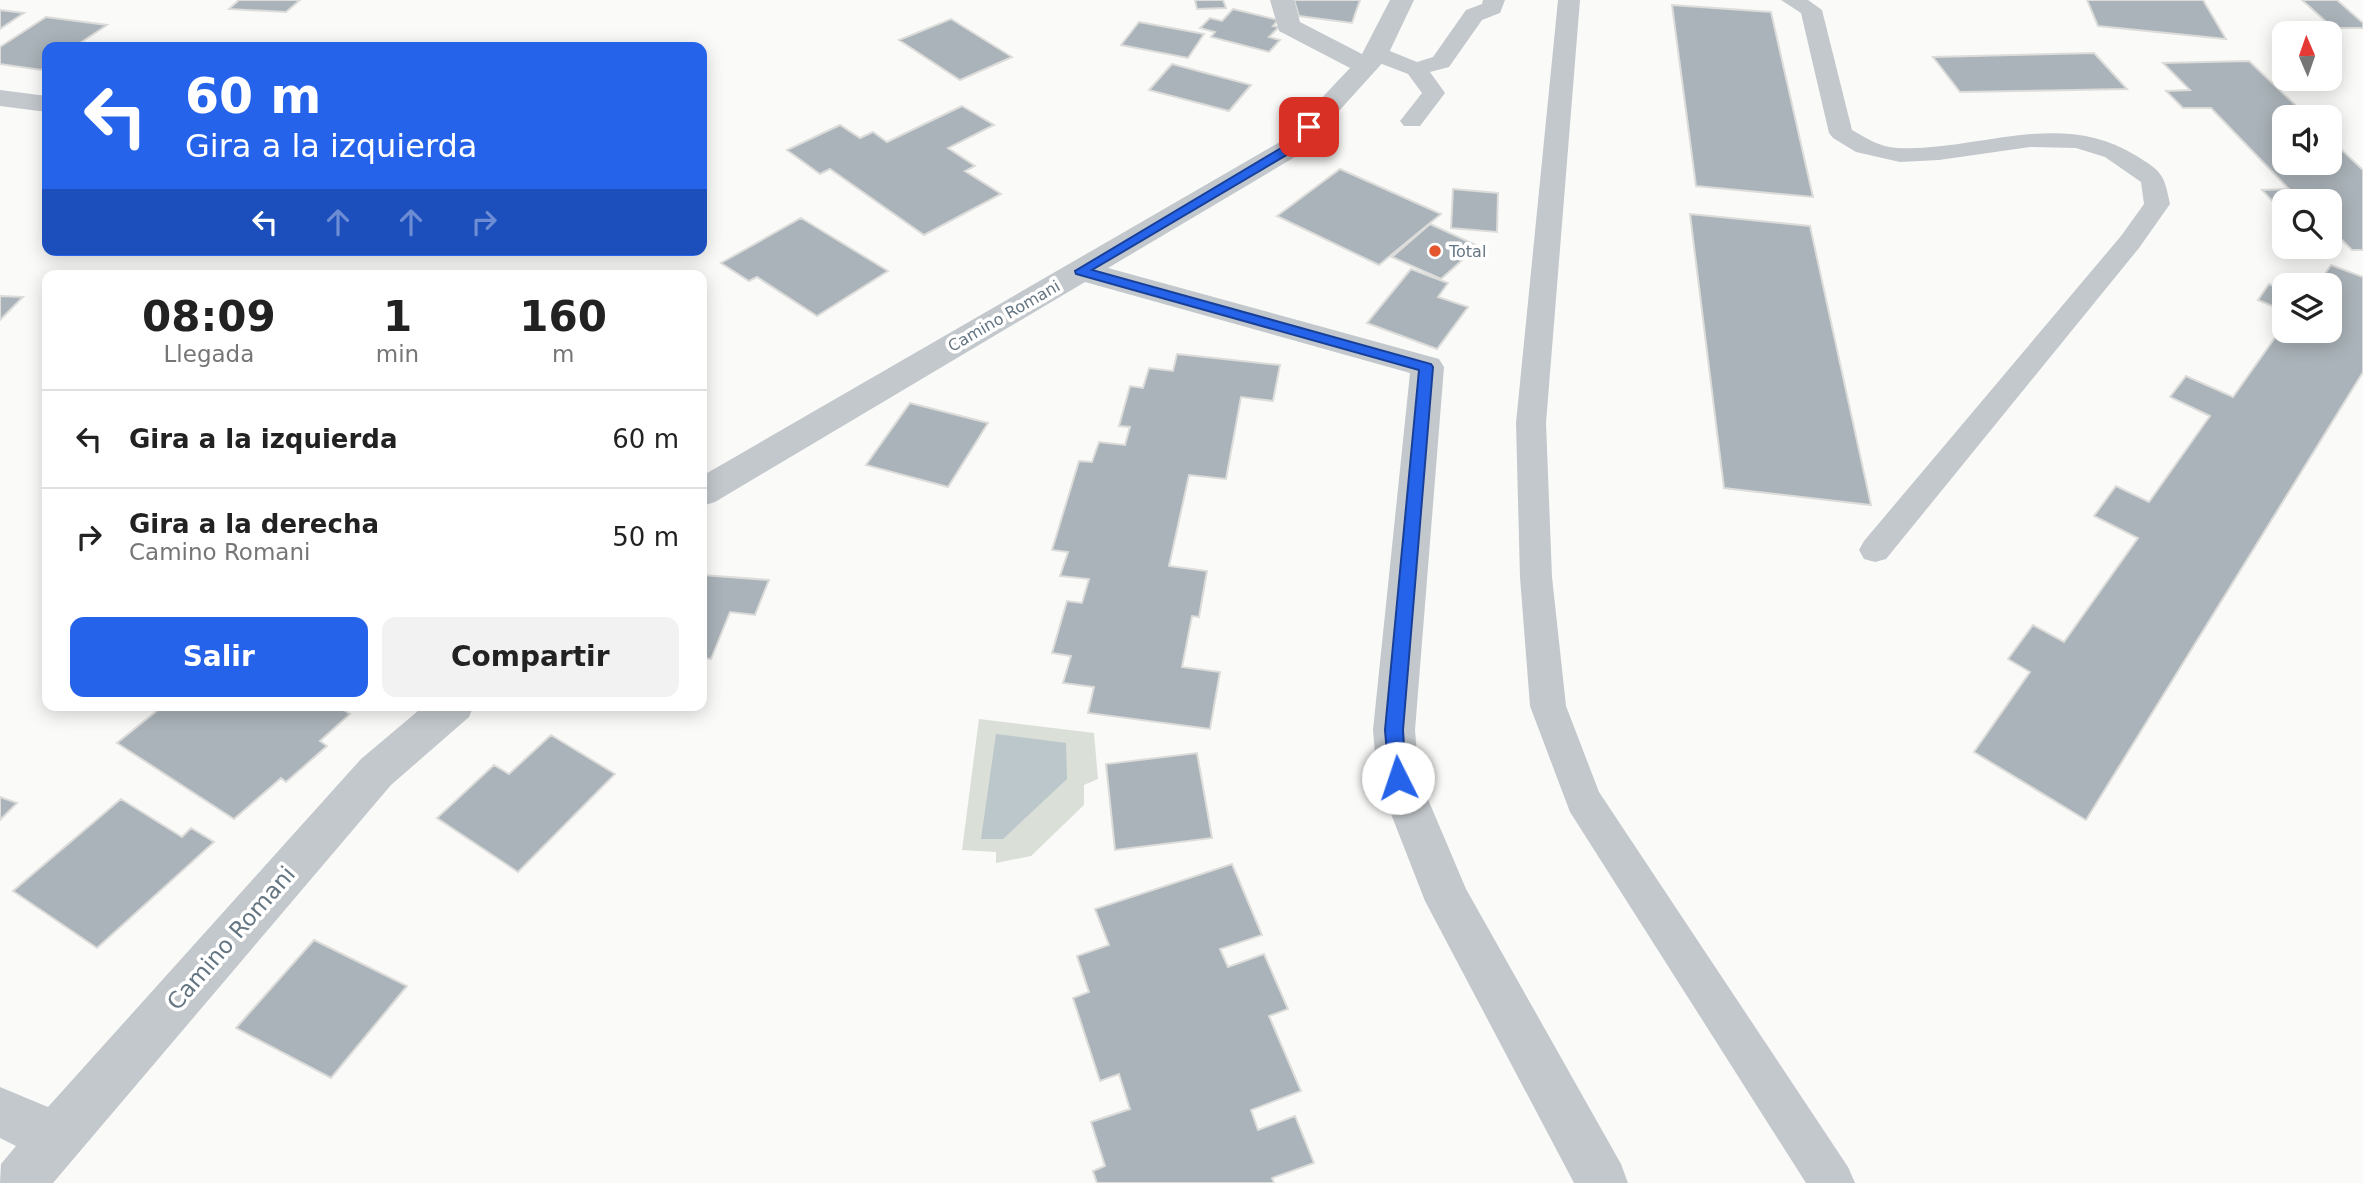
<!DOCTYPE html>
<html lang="es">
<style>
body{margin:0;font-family:"DejaVu Sans",sans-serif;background:#f2f2f2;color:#222;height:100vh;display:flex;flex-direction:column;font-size:26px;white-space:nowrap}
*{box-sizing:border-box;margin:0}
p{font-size:23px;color:#767676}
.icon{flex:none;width:38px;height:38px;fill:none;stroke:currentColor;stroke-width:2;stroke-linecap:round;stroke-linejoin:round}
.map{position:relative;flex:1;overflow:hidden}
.sheet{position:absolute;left:42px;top:270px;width:665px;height:441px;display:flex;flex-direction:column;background:#fff;border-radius:14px;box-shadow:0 4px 18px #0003}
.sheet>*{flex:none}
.hud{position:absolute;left:42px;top:42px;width:665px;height:214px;border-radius:14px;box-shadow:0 4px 18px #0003;background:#2563eb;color:#fff;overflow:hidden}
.needle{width:46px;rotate:358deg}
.controls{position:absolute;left:2272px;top:21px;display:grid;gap:14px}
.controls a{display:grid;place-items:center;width:70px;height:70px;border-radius:14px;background:#fff;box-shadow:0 4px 18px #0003;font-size:35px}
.pin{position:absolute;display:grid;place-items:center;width:60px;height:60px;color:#fff;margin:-30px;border-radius:14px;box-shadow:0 4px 10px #0006}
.me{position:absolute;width:77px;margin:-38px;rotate:356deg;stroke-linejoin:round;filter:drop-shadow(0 0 5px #0008)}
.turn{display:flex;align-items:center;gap:24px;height:147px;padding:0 28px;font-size:32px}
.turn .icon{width:91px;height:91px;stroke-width:2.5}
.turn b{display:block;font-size:49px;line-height:60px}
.lanes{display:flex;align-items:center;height:66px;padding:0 28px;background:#0003;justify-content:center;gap:35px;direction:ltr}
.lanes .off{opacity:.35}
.eta{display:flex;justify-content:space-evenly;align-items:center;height:119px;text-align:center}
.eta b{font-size:42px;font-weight:700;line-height:49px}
.cta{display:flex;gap:14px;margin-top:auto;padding:14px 28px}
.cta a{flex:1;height:80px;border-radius:14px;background:#2563eb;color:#fff;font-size:28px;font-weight:700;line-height:80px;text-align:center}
.cta a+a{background:#f2f2f2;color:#222}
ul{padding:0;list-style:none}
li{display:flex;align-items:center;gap:21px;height:98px;padding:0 28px;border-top:2px solid #e0e0e0}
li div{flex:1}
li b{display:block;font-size:26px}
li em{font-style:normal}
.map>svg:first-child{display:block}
.green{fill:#dadfd7}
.water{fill:#bbc7cb}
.building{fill:#aab3b9;stroke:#dcdcda;stroke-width:2}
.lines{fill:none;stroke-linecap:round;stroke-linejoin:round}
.service{fill:#c3c8cc;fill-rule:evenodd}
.minor{fill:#c3c8cc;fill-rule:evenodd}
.route{fill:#2563eb;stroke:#184099;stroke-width:2}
.poi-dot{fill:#e4572e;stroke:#fff;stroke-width:2.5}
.labels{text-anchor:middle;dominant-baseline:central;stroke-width:7;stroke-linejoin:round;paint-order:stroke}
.far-poi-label{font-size:16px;fill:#657683;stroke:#fff;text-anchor:start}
.far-street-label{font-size:16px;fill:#657683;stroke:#fff}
.near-street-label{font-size:23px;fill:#657683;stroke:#fff}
</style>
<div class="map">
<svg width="2363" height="1183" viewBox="0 0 2363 1183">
<rect width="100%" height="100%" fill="#fafaf8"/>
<path class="green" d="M979 719 1094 733 1098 779 1084 785V805L1031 856 996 863V852L962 850Z"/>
<path class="water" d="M996 734 1066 743 1067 779 1003 839H981Z"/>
<path class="building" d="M239 0H300L286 12 229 9Z
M1195 0H1223L1226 8 1197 9Z
M1294 0H1360L1352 23 1299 16Z
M2087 0H2203L2226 39 2098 26Z
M2302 0H2337L2363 23V28H2333Z
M1672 5 1771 12 1813 197 1696 186Z
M1233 9 1278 20 1273 26 1279 27 1269 37 1280 40 1269 52 1211 37 1215 32 1200 28 1210 18 1222 21Z
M0 10 24 13 0 29Z
M46 17 107 25 74 47H47V65L41 70 0 64V47Z
M951 19 1012 57 960 80 899 40Z
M1139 22 1204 34 1188 58 1121 45Z
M2094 53 2127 89 1960 92 1933 57Z
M2249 61 2308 117H2284V163H2329V138L2363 170V250H2352L2329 227V201H2284V206H2277L2262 190 2289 189 2211 108H2183L2166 91 2190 90 2163 63Z
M1172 64 1251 85 1229 111 1149 90Z
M962 106 994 125 948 148 975 166 965 171 1001 194 924 235 830 169 820 174 787 150 840 125 860 138 873 132 887 142Z
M1340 169 1441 214 1379 265 1277 216Z
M1453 189 1498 193 1497 232 1451 228Z
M1690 214 1810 226 1871 505 1724 488Z
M801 218 888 271 817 316 757 277 749 281 721 263Z
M1430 224 1478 246 1441 279 1392 257Z
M2331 265 2363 277V372L2086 820 1974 752 2030 672 2008 659 2033 625 2064 642 2138 538 2094 516 2116 486 2149 502 2210 416 2170 397 2186 376 2233 397 2284 325V331H2329V285H2317Z
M1411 269 1448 283 1438 297 1468 307 1437 349 1367 323Z
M2269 284 2284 290V311L2258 300Z
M0 296 23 297 0 320Z
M1177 354 1280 365 1273 401 1241 397 1226 479 1189 475 1169 566 1207 571 1199 617 1192 616 1182 667 1220 672 1210 729 1088 713 1094 687 1063 683 1071 656 1052 653 1067 601 1082 603 1089 579 1060 576 1068 552 1052 550 1079 461 1092 462 1099 442 1125 445 1130 427 1119 426 1130 386 1143 388 1149 368 1173 371Z
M910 403 988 423 948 487 866 465Z
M702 575 769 580 755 615 730 612 711 659 702 658Z
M164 705H336L350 714 320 741 327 746 286 782 281 778 234 819 117 743Z
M551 735 615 774 518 872 437 818 494 765 509 774Z
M1197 753 1212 838 1115 850 1106 764Z
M0 797 17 803 0 820Z
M121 799 182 837 191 828 214 842 97 948 13 891Z
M1232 864 1262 935 1220 949 1228 967 1264 954 1288 1009 1269 1016 1301 1091 1251 1110 1258 1130 1295 1116 1314 1163 1272 1178 1274 1183H1097L1093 1171 1105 1166 1091 1122 1130 1109 1119 1074 1100 1081 1073 998 1089 992 1077 956 1109 945 1095 909Z
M314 940 407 986 331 1078 236 1028Z"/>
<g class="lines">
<path class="service" d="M1483 0H1505L1500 13 1482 20 1449 67 1430 72 1445 93 1420 126H1404L1400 121 1422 93 1408 74 1369 59 1366 54 1369 49H1385L1417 62 1433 57 1466 10 1482 4Z
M1558 0H1580L1546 423 1552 577 1566 706 1599 792 1848 1167 1855 1183H1806L1570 812 1530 706 1520 577 1516 423Z
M1781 0H1808L1822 10 1852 130C1866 138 1880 147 1897 148 1977 152 2060 108 2135 155 2161 171 2164 173 2170 204L2139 248 1886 559 1875 562 1864 559 1859 550 1864 541 2121 236 2144 204 2141 182 2105 157 2076 148 2030 147 1939 160 1900 162 1856 152 1833 138 1829 133 1801 13Z"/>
<path class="minor" d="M1270 0H1294L1300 22 1362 54 1390 0H1414L1386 59 1300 154 1108 268 1439 359 1444 367 1415 730 1419 778 1466 889 1621 1164 1628 1183H1574L1425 901 1377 778 1373 730 1410 373 1085 282 715 502 702 506V476L1280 142 1350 68 1279 31Z
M0 90 47 96V112L0 106Z
M425 705H474L469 717 391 785 53 1183H0L1 1164 16 1146 0 1138V1087L48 1107 361 759Z"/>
</g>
<path class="route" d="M1305 125 1315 127 1295 150 1092 270 1431 364 1433 367 1403 730 1406 778 1404 783 1398 786 1391 783 1389 778 1385 730 1419 370 1076 274 1075 271 1286 145Z"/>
<circle class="poi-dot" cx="1435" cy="251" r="7"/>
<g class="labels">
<g class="far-poi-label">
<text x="1449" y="251">Total</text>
</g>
<g class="far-street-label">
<text transform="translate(1004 316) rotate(-30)">Camino Romani</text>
</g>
<g class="near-street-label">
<text transform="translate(231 938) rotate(-49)">Camino Romani</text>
</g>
</g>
</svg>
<div class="controls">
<a><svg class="needle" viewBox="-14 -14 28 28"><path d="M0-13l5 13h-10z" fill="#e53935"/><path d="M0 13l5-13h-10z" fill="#767676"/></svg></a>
<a><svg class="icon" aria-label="sound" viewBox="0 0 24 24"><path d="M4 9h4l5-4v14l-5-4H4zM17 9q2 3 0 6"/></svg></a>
<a><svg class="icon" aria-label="search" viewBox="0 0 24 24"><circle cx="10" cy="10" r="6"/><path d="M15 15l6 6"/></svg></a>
<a><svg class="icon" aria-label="layers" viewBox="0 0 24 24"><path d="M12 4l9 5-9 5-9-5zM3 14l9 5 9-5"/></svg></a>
</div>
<div class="pin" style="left:1309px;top:127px;background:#d93025"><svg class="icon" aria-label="arrive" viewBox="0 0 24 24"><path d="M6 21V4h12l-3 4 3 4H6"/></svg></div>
<svg class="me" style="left:1398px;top:778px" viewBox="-20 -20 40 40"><circle r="19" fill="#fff"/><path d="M0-13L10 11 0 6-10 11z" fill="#2563eb"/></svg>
<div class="hud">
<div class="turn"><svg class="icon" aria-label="left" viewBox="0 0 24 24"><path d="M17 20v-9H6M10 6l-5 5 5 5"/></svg><div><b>60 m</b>Gira a la izquierda</div></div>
<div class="lanes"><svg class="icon" aria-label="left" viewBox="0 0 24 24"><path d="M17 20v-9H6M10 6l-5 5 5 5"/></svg><svg class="icon off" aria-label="ahead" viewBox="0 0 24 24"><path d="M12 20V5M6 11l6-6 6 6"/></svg><svg class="icon off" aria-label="ahead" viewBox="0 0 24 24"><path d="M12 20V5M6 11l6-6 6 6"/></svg><svg class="icon off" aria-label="right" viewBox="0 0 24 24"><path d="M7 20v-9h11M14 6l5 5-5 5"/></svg></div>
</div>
<section class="sheet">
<div class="eta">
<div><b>08:09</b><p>Llegada</p></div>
<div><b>1</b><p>min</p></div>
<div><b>160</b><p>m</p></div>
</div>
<ul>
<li><svg class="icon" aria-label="left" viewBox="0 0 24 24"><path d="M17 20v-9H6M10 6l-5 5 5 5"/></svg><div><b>Gira a la izquierda</b></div><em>60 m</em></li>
<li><svg class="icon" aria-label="right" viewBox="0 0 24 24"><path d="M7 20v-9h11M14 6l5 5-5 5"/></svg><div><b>Gira a la derecha</b><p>Camino Romani</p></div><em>50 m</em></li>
</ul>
<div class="cta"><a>Salir</a><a>Compartir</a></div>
</section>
</div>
